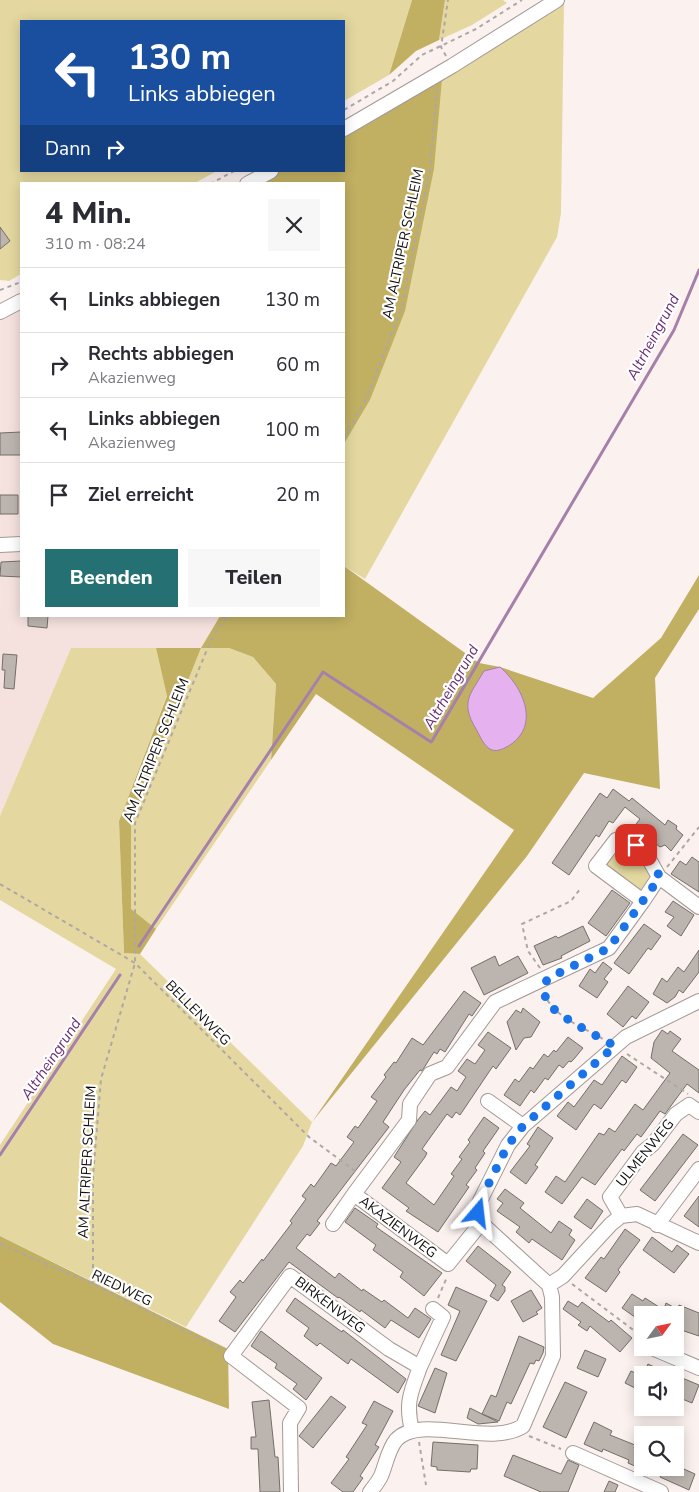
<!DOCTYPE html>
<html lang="de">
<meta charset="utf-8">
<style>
body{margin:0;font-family:"Nunito Sans",sans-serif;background:#f7f7f7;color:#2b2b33;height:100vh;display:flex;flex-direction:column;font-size:19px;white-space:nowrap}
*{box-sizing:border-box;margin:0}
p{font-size:16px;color:#7c7c81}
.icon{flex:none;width:28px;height:28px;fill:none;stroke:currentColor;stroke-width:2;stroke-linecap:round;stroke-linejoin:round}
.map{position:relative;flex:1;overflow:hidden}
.sheet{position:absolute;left:20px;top:182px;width:325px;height:435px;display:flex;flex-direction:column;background:#fff;border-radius:0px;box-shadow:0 2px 12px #0003}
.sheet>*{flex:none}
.banner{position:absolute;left:20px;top:20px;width:325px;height:152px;border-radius:0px;box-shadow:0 2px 12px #0003;background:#1a4fa0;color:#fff;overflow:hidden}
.needle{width:32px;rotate:57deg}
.fabs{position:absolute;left:634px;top:1306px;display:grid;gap:10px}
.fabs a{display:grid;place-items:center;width:50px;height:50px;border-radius:0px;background:#fff;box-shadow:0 2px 12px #0003;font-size:25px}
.pin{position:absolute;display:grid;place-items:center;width:42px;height:42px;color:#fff;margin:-21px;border-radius:10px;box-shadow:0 2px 8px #0006}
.me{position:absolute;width:55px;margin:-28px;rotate:17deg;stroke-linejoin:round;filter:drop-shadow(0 0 4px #0008)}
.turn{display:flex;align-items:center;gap:18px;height:105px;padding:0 25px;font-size:22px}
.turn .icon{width:65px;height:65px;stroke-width:2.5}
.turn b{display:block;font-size:35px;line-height:42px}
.then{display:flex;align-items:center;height:48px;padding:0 25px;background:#0003;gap:10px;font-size:19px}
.round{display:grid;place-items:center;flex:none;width:52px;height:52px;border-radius:0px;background:#f7f7f7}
.summary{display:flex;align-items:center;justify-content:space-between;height:85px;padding:0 25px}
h1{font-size:30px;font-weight:800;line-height:38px}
.cta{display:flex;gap:10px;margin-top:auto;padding:10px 25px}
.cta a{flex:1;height:58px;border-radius:0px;background:#257073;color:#fff;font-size:20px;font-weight:800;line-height:58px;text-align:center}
.cta a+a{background:#f7f7f7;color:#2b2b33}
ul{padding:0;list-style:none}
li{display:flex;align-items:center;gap:15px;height:65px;padding:0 25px;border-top:1px solid #e1e1e2}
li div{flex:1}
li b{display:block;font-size:19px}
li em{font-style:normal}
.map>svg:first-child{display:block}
.built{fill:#f5e2df}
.green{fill:#e4d8a0}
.forest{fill:#c1b062}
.water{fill:#e5b1ee;stroke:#a580aa}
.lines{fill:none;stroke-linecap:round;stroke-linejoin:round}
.stream{stroke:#a580aa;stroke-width:3}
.building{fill:#bcb5af;stroke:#746e68}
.minor-casing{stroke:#a39997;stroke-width:16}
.path{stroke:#aea7a5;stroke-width:2;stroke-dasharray:4 4;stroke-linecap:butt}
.minor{stroke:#fff;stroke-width:14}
.route{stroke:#1a73e8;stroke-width:9;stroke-dasharray:0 16.2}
.labels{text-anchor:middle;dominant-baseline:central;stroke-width:4.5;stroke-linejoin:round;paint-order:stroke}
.street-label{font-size:14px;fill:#110e0d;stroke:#fff}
.water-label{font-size:15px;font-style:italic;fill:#6b2d75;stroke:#fff}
</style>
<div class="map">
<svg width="699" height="1492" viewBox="0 0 699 1492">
<rect width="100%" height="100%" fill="#fbf1ef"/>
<path class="built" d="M21 310V616H220L201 648H71L0 816V320Z"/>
<path class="green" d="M0 0H412L389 75 344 101V21H21V171H217L193 184H21V274L9 281 0 280Z
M445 0H503L507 3 472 25 439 40Z
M564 3 561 213 557 237 365 579 344 566V444L370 400 442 79Z
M71 648H156L167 695 119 821 124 953 140 954 312 1122 303 1146 186 1327 0 1236V1145L116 969 0 900V816Z
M201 648H229L253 657 276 684 271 760 156 929 131 910V823Z
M625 844 648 861 658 878 642 898 605 866Z"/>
<path class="forest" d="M412 0H445L439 40 416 51 389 75Z
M442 79 434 169 405 311 370 400 344 444V184H251L274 171H344V133Z
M344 566 479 663 500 667 593 698 661 638 699 575V609L655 678 660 789 584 773 527 856 312 1122 514 830 316 694 271 760 276 684 253 657 229 648H201L131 823V909L156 929 140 954 124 953 119 821 167 696 156 648H201L220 616H344Z
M0 1236 228 1349 229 1409 53 1344 0 1302Z"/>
<path class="water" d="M500 667C522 686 541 724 510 745 505 748 498 752 492 750 484 747 480 736 476 729 460 702 470 695 484 671Z"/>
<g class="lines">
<path class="stream" d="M139 946 323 672 431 742 432 741 674 330 699 270
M0 1155 120 975"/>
</g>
<path class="building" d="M0 227 10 241 0 249Z
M21 432V455H0V433Z
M0 495H18V514H0Z
M21 561V577L0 576 1 562Z
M28 616H48L47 628 28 626Z
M3 654 17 655 14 689 4 688 5 670H2Z
M613 789 629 801 632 798 665 825 668 820 677 826 676 829 683 835 671 851 665 845 660 847 634 827 640 819 625 807 613 823 609 821 599 837 596 835 569 875 552 863 600 793 607 798Z
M692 857 699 862V892L671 874 680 861 686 865Z
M612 890 630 903 606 936 588 923Z
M673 901 694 915 681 936 667 926 674 917 665 912Z
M644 924 661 936 651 950 648 948 629 974 614 963Z
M583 926 590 941 561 956 562 958 543 965 534 946 556 936 558 938Z
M699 950V972L683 993 679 990 675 997 667 1003 653 994 662 978 667 982 678 967 684 972Z
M495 956 499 966 518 956 528 973 484 995 471 968Z
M603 962 612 969 604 979 608 982 597 998 579 986 590 969 595 973Z
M628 986 649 1002 636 1019 632 1016 623 1027 607 1014Z
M464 991 481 1003 472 1016 469 1014 445 1052 440 1049 437 1054 434 1052 422 1071 420 1070 404 1090 383 1122 389 1127 317 1221 320 1223 310 1236 307 1234 296 1248 335 1278 339 1273 362 1291 363 1289 382 1302 384 1300 408 1318 415 1308 431 1319 419 1338 391 1320 385 1328 361 1310 360 1312 339 1297 338 1298 289 1262 235 1332 219 1321 236 1297 230 1292 240 1280 243 1283 262 1259 263 1261 292 1223 290 1221 306 1199 302 1196 311 1184 314 1187 331 1163 336 1166 354 1142 347 1137 355 1126 358 1128 377 1101 371 1097 386 1077 384 1075 394 1062 396 1063 412 1038 423 1045Z
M523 1008 540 1022 531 1037 524 1038 516 1050 507 1022 516 1010 521 1013Z
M662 1030 668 1034 670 1031 681 1039 672 1051 699 1070V1093L687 1084 665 1114 660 1111 641 1137 637 1134 624 1151 622 1149 595 1185 582 1177 562 1204 545 1192 556 1176 565 1182 599 1133 604 1135 609 1128 615 1132 635 1104 643 1110 670 1073 651 1058 654 1042Z
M488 1032 511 1048 496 1069 493 1066 460 1115 456 1112 452 1118 447 1114 422 1149 427 1153 425 1157 406 1183 434 1205 454 1176 451 1174 462 1159 459 1157 470 1142 468 1140 484 1117 499 1128 483 1151 485 1153 475 1168 477 1170 466 1185 469 1187 438 1232 406 1211 409 1208 382 1188 401 1162 394 1157 417 1121 425 1111 430 1115 451 1087 457 1091 466 1077 458 1071 467 1059 475 1064 485 1050 478 1045Z
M568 1037 583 1048 574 1059 571 1062 569 1061 563 1068 559 1065 548 1080 545 1078 534 1093 531 1090 520 1106 504 1095 515 1079 519 1082 530 1067 533 1069 544 1054 548 1057 554 1050 556 1052Z
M622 1056 637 1067 626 1083 622 1080 601 1109 594 1104 576 1130 557 1116 568 1102 574 1107 594 1080 602 1085Z
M538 1127 553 1138 535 1165 538 1167 526 1184 510 1172 530 1146 527 1144Z
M683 1134 698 1145 655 1201 640 1190Z
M505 1189 524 1203 520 1208 551 1233 559 1221 572 1230 569 1235 575 1240 562 1260 532 1239 529 1243 516 1232 520 1227 497 1211 503 1203 497 1199Z
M699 1196V1227L684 1216Z
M587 1199 603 1211 591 1229 574 1217Z
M355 1208 378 1224 376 1227 442 1273 424 1296 400 1277 403 1272 373 1250 376 1245 345 1222Z
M625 1229 640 1240 618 1270 620 1272 606 1292 585 1278 601 1257 604 1259Z
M652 1237 672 1252 677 1245 689 1254 674 1273 643 1250Z
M478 1246 511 1272 502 1285 505 1287V1291L498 1301 490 1296 496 1285 466 1261Z
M456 1287 487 1301 456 1361 441 1355 460 1311 448 1305Z
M531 1290 542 1308 536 1312 538 1314 523 1322 511 1301Z
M632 1294 643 1301 645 1298 659 1307 652 1315H642V1322L622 1308Z
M295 1298 342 1332 343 1330 406 1379 398 1393 351 1359 348 1364 320 1343 317 1346 304 1336 309 1328 286 1311Z
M568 1301 578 1307 582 1302 609 1322 611 1320 632 1338 620 1352 590 1326 587 1331 578 1325 581 1322 563 1309Z
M666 1303 677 1309 679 1305 699 1313V1336L675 1328V1315H662Z
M261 1331 322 1378 306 1400 293 1389 297 1384 275 1368 277 1364 251 1346Z
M519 1336 544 1347 543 1353 539 1361 536 1360 534 1364 530 1363 511 1404 507 1402 499 1421 482 1414 491 1395 496 1397Z
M585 1350 606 1359 598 1377 577 1368Z
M648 1364 671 1375H643Z
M435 1368 447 1373 435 1413 418 1406Z
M631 1371 642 1376V1386L639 1384 637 1389 625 1383Z
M675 1375 699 1385 692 1403 675 1396Z
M565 1382 587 1392 566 1438 543 1427Z
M331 1396 346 1407 313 1448 299 1436Z
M269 1400 275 1457H278L280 1492H260L258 1449H251V1437H256L252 1402Z
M374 1401 393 1411 375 1445 379 1447 360 1476 363 1478 353 1492H343L331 1483 349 1459 346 1457 367 1425 362 1423Z
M470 1408 498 1422 478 1424 467 1418Z
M594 1422 612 1431 610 1435 635 1445 634 1448 642 1452V1469L628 1463 629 1460 603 1449 602 1452 584 1444Z
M433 1442 478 1445 477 1469H471L470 1472 437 1470V1467L431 1466Z
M513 1455 561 1474 568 1460 579 1465 568 1492H541L504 1476Z
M675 1465 695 1474 689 1490 660 1477 664 1468H675Z
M609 1481 618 1485 615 1492H604Z"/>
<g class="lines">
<defs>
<path id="minor" d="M344 129 452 66 557 0
M247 184 271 171
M0 312 21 301
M0 545 21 544
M659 877 643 901 596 866 616 840 626 837 645 852 659 877 699 907
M488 1101 523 1126
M621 1216 610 1197 643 1152 653 1144 676 1114 689 1105 699 1112
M481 1223 448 1264 354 1194 409 1120 410 1104 430 1074 447 1067 495 1002 609 948 643 901
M333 1224 354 1194
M657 1225 699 1169
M549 1285 563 1276 611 1224 621 1216 637 1214 699 1243
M652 1348 699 1368
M420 1367 443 1317 433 1309
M573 1453 661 1492
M291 1492 290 1423 299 1408 231 1356 290 1276 389 1349 420 1367C411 1392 405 1403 412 1430
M370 1492C374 1487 378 1482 381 1476 386 1464 388 1450 396 1440 420 1413 489 1448 523 1426L553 1356 552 1297 549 1285 481 1223 479 1203 508 1145 523 1126 626 1037 699 1001"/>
</defs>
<use href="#minor" class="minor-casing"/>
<path class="path" d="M446 56 441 47 448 0
M344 110 393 81 422 55 476 29 522 0
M210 184 234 171
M0 290 21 282
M344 437 366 399 401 310 430 169 437 88
M667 867 699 827
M0 884 135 963 309 1137 355 1171
M540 968 528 951 522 924 571 901 580 889
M544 993C553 1017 583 1027 603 1039
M627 1054 688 1094
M0 1244 93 1284 221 1349
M93 1284V1176L101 1079 135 963V823L211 640 227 616
M572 1284 636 1332 642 1340
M438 1298 447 1277
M529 1436 561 1449
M419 1442 426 1485"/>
<use href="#minor" class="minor"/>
</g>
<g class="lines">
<path class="route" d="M478 1213 479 1203 508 1145 523 1126 615 1046C601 1038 554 1015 547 1001 543 993 545 987 547 979L609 948 660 877 646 852 636 845"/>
</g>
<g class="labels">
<g class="street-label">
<text transform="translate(403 244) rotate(-78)">AM ALTRIPER SCHLEIM</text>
<text transform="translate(156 750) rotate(-68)">AM ALTRIPER SCHLEIM</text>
<text transform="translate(198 1013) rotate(45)">BELLENWEG</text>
<text transform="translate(645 1153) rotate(-51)">ULMENWEG</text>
<text transform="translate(87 1162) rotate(-87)">AM ALTRIPER SCHLEIM</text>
<text transform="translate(398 1227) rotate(37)">AKAZIENWEG</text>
<text transform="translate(122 1288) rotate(26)">RIEDWEG</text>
<text transform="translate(330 1305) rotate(37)">BIRKENWEG</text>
</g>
<g class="water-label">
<text transform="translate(653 337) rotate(-62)">Altrheingrund</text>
<text transform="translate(451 687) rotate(-60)">Altrheingrund</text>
<text transform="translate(51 1059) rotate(-56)">Altrheingrund</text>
</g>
</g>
</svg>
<div class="fabs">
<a><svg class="needle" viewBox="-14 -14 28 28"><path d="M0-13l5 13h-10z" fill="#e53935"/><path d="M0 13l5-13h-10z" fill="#7c7c81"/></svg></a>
<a><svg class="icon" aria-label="sound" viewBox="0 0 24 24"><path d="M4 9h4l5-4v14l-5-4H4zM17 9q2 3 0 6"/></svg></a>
<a><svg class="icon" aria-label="search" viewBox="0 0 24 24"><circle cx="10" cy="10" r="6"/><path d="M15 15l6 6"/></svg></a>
</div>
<div class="pin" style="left:636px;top:845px;background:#d93025"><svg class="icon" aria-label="arrive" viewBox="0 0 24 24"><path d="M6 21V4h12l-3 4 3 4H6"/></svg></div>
<svg class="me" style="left:478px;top:1213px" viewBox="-20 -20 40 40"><path d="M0-17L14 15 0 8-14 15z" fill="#1a73e8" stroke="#fff" stroke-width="4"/></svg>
<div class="banner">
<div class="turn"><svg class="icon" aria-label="left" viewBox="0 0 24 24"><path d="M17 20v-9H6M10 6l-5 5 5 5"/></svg><div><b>130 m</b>Links abbiegen</div></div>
<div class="then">Dann<svg class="icon" aria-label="right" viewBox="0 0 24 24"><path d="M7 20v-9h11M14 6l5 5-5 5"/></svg></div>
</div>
<section class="sheet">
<div class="summary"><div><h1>4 Min.</h1><p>310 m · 08:24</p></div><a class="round"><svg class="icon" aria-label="close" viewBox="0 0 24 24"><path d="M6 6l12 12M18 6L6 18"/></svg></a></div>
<ul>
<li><svg class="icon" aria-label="left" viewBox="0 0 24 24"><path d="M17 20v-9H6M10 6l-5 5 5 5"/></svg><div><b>Links abbiegen</b></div><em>130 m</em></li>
<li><svg class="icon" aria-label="right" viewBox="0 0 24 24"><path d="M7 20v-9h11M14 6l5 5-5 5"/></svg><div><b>Rechts abbiegen</b><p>Akazienweg</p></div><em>60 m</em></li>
<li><svg class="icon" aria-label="left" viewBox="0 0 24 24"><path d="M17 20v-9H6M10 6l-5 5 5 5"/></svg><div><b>Links abbiegen</b><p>Akazienweg</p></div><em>100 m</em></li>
<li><svg class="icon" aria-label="arrive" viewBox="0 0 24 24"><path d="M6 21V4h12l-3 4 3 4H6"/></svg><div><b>Ziel erreicht</b></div><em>20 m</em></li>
</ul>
<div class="cta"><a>Beenden</a><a>Teilen</a></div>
</section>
</div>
